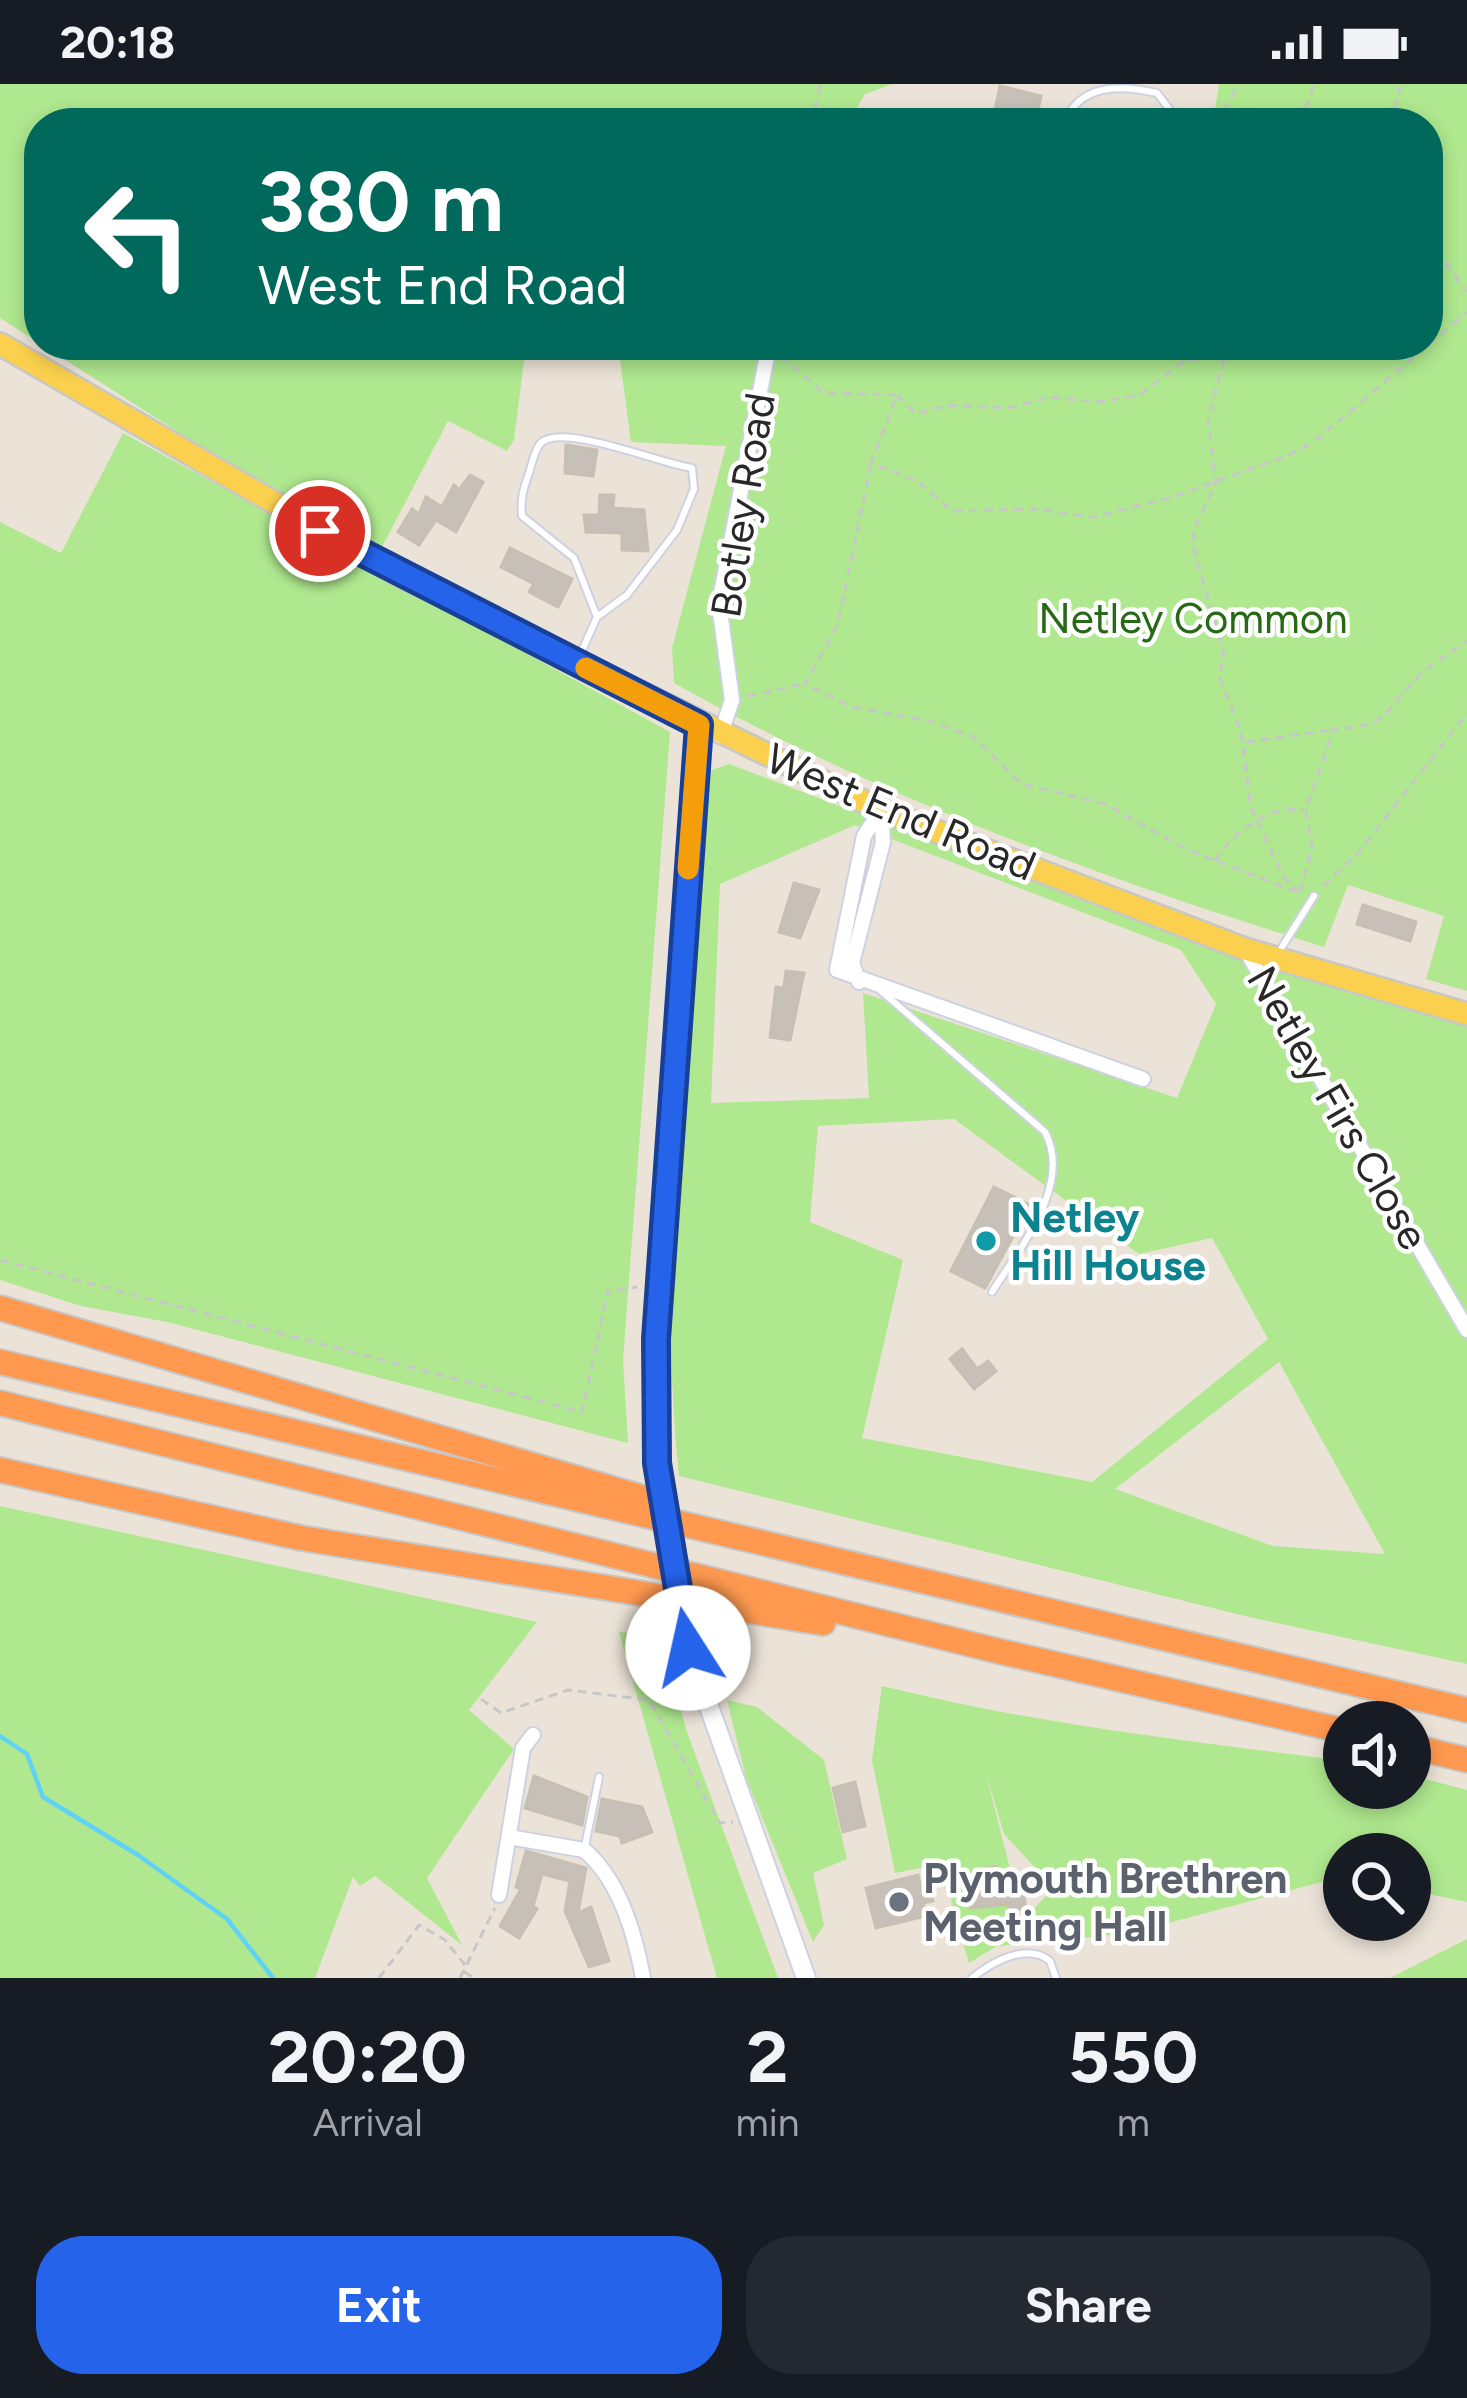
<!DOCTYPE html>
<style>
body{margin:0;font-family:Figtree,sans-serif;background:#242831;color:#f1f3f6;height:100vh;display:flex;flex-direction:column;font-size:45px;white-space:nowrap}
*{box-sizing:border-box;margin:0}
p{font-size:39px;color:#9ea1a6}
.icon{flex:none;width:66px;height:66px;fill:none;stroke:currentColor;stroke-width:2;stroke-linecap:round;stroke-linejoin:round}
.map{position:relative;height:1894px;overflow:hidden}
.drawer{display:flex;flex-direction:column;background:#171b24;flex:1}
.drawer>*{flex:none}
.guide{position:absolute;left:24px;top:24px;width:1419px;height:252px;border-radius:48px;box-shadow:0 6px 18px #0003;background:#00695c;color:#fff;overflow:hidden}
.controls{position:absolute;left:1323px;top:1617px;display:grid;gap:24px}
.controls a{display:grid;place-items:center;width:108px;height:108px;border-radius:50%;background:#171b24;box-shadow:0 6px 18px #0003;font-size:60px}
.pin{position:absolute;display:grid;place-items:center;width:102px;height:102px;color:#fff;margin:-51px;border:6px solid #fff;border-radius:50%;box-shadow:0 3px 12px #0007}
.me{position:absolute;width:132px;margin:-66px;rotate:350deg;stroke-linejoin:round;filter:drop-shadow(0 0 9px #0008)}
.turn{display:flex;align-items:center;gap:42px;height:252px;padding:0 36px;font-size:54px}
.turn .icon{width:156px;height:156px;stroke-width:2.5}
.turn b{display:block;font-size:84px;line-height:102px}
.eta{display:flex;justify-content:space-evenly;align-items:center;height:204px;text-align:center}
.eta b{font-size:72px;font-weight:700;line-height:84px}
.primary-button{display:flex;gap:24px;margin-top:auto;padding:24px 36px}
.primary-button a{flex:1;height:138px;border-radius:48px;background:#2563eb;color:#fff;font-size:48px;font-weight:700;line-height:138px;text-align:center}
.primary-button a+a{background:#242831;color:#f1f3f6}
.status{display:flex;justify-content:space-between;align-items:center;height:84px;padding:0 60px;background:#171b24;direction:ltr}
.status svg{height:33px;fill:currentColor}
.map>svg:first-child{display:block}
.green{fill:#afe88f;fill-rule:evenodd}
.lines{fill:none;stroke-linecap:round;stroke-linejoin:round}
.stream{stroke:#61d2f7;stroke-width:4.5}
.building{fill:#c7c0b8;stroke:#c7bfb2;stroke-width:3}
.service-casing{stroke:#cdd2e3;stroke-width:10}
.minor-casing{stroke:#cdd2e3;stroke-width:18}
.secondary-casing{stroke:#cdd2e3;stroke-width:22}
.primary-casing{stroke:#c7c7c7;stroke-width:26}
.motorway-casing{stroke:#c7c7c7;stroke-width:28}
.path{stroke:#c7c7c7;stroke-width:3;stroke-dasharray:9 6;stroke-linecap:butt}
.service{stroke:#fff;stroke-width:6}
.minor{stroke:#fff;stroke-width:14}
.secondary{stroke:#fff;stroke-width:18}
.primary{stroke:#fbd04e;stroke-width:21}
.motorway{stroke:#ff9950;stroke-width:24}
.secondary-bridge-casing{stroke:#cdd2e3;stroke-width:22;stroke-linecap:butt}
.secondary-bridge{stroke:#fff;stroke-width:18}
.route-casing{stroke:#184099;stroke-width:30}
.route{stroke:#2563eb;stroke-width:21}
.slow{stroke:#f59e0b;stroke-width:21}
.culture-dot{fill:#0f9aa8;stroke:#fff;stroke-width:4.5}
.worship-dot{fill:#6b7280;stroke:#fff;stroke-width:4.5}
.labels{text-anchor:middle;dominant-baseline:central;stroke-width:9;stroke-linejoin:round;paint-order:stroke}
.street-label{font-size:42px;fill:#282828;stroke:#fff}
.park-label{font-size:42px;fill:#276914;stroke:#fff}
.culture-label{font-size:42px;font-weight:bold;fill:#0d838f;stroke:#fff;text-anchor:start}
.worship-label{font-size:42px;font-weight:bold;fill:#5b616d;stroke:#fff;text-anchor:start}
</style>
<div class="status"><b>20:18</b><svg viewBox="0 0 49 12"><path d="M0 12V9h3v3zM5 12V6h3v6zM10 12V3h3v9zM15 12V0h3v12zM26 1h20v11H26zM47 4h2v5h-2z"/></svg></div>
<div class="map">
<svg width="1467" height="1894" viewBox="0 0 1467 1894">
<rect width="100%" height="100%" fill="#ece3d8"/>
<path class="green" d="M0 0H892L865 10 848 39H39V259L0 234Z
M1219 0H1467V907L1426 895 1444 832 1348 801 1324 863C1102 794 877 713 674 599L672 564 726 362 631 358 618 261H1428V39H1213Z
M42 261H526L514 356 507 367 448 337 382 463 208 367Z
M123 349 670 648 623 1276 628 1359 167 1238 81 1222 0 1196V438L61 469Z
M729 680 1198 858 1467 940V1580L1249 1533 679 1392C655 1159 689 921 706 688ZM855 741 1181 866 1216 920 1177 1014 863 909 869 1014 711 1019 720 800ZM954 1035 1139 1170 1212 1154 1268 1255 1092 1398 862 1354 903 1176 810 1138 818 1042ZM1279 1278 1385 1470H1384L1273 1462 1115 1405Z
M0 1422 537 1538 469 1626 514 1665 427 1794 462 1861 375 1792 360 1802 353 1793 315 1894H0Z
M619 1548 659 1552 688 1651 778 1894H717Z
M882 1602C1034 1640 1189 1657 1344 1677V1704H1410V1691L1467 1706V1818L1410 1806V1770H1344V1792L1131 1849 997 1862 969 1879 941 1780 895 1789 872 1676ZM985 1686 1004 1750 1054 1804 1023 1836Z
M727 1616 757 1623 824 1676 847 1775 813 1789 824 1841 813 1858 746 1694Z
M1467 1855V1894H1390Z"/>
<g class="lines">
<path class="stream" d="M0 1652 27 1670 43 1713 138 1771 227 1835 273 1894"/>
</g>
<path class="building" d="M1000 2 1041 12 1035 39H1012L1015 29 995 26Z
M566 361 597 366 593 392 565 389Z
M470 391 483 398 456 448 436 436 419 461 398 448 412 425 419 430 426 413 442 423 454 401 459 406Z
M600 411H614L613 424 644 426 648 467 622 466V449L586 448 584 431H599Z
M510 464 572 495 558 523 529 508 534 500 501 483Z
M794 799 819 806 800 854 779 848Z
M1363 821 1416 838 1410 857 1357 840Z
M786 887 804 889 790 956 770 953 776 903 784 904Z
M994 1103 1030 1121 985 1204 951 1187Z
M962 1265 977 1285 988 1277 996 1287 974 1305 950 1275Z
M534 1692 587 1713 582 1741 525 1724Z
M855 1698 865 1742 843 1748 833 1704Z
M602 1715 642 1723 652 1748 622 1759 620 1752 596 1747Z
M526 1767 586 1784 578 1829 591 1823 609 1877 589 1883 565 1827 570 1797 542 1790 533 1822 537 1825 519 1854 500 1842 521 1805 516 1803Z
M996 1783 998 1799 1008 1798 1009 1808 1023 1806 1027 1832 1010 1834 1008 1820 971 1824 968 1804 981 1802 978 1785Z
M918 1791 921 1803 929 1801 933 1817 923 1819 926 1832 876 1844 866 1804Z"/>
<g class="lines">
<defs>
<path id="service" d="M1064 39C1080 0 1119 0 1157 9L1180 39
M580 571 597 533 627 511 677 446 694 405 692 384C661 380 559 337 540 360 535 366 532 379 530 386 524 403 520 414 522 432L574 474 597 533
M1277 871 1314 812
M881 907 1045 1048C1073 1101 1019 1165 992 1208
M585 1762 599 1693
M972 1894C992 1878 1027 1858 1050 1877L1056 1894"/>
<path id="minor" d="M720 652 732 616 719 520 769 261
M881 726 864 752 837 886 1143 995
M1245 865 1467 1246
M859 898 852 879 883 758 881 726
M509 1753 584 1766C619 1795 635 1850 643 1894
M499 1811 523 1664 533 1651"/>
<path id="secondary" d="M657 1379V1199L699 641
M688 1564 806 1894"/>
<path id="primary" d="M0 260 396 489 881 726 1245 865 1467 930"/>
<path id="motorway" d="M0 1224 654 1417
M0 1278 1467 1626
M0 1319 998 1567 1344 1647
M0 1386 301 1454 823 1539
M1410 1662 1467 1676"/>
</defs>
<use href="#service" class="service-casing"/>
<use href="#minor" class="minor-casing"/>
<use href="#secondary" class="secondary-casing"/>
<use href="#primary" class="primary-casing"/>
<use href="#motorway" class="motorway-casing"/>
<path class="path" d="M812 39 820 0
M1215 39 1240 0
M1301 39 1314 0
M1392 39 1401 0
M1428 154 1467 208
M1228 261 1208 336 1216 398 1194 446V466L1224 571 1219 592 1241 648 1251 724 1284 793 1298 808
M781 272 824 309 897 311 871 379 917 397 952 427 1038 425 1093 433 1173 413 1286 372 1314 358 1467 228
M897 311 916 330 949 321 1008 324 1050 313 1100 318 1139 311 1183 278 1223 271
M871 380 838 540 805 600 852 623 929 637 972 652 1022 700 1105 720 1188 766 1299 809
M748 612 803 600
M1246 658 1331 646
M1215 777C1233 748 1269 720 1304 726
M1323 802 1360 767 1467 629
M1300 808 1312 764 1306 726 1333 646C1396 639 1379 630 1419 592 1432 579 1452 568 1467 557
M0 1176 582 1328 608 1207 637 1203
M481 1615 501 1629 568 1606 649 1616 720 1739 733 1738
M464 1888 475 1894
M379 1894 419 1841 445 1856 465 1881
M460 1894 495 1824"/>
<use href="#service" class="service"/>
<use href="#minor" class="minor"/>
<use href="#secondary" class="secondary"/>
<use href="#primary" class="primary"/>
<use href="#motorway" class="motorway"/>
<defs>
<path id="secondary-bridge" d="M657 1379 688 1564"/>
</defs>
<use href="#secondary-bridge" class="secondary-bridge-casing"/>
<use href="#secondary-bridge" class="secondary-bridge"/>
</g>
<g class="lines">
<defs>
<path id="route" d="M320 447 699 641 656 1255 657 1379 688 1564"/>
</defs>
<use href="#route" class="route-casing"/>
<use href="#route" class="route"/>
<path class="slow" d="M586 584 699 641 688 785"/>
</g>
<circle class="culture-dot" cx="986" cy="1157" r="12"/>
<circle class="worship-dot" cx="899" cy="1818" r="12"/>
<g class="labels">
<g class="street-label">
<text transform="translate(743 421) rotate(-81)">Botley Road</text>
<text transform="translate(901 728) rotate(23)">West End Road</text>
<text transform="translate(1338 1024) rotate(60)">Netley Firs Close</text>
</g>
<g class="park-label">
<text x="1193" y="534">Netley Common</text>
</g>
<g class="culture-label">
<text x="1010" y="1133">Netley<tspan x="1010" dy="48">Hill House</tspan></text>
</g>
<g class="worship-label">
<text x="923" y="1794">Plymouth Brethren<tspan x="923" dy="48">Meeting Hall</tspan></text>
</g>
</g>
</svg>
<div class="controls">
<a><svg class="icon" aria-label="sound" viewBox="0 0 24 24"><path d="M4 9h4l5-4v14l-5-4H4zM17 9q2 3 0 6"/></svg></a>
<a><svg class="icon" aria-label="search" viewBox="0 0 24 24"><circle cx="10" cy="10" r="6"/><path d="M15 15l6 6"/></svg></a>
</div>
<div class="pin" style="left:320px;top:447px;background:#d93025"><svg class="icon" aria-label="arrive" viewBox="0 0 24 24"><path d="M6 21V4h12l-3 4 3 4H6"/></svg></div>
<svg class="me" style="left:688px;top:1564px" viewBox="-20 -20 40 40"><circle r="19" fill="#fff"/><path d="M0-13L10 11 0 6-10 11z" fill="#2563eb"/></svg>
<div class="guide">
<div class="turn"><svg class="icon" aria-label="left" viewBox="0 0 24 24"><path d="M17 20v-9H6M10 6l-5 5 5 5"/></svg><div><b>380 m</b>West End Road</div></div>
</div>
</div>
<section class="drawer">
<div class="eta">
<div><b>20:20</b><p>Arrival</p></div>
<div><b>2</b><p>min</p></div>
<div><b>550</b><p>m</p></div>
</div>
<div class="primary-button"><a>Exit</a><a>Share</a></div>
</section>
